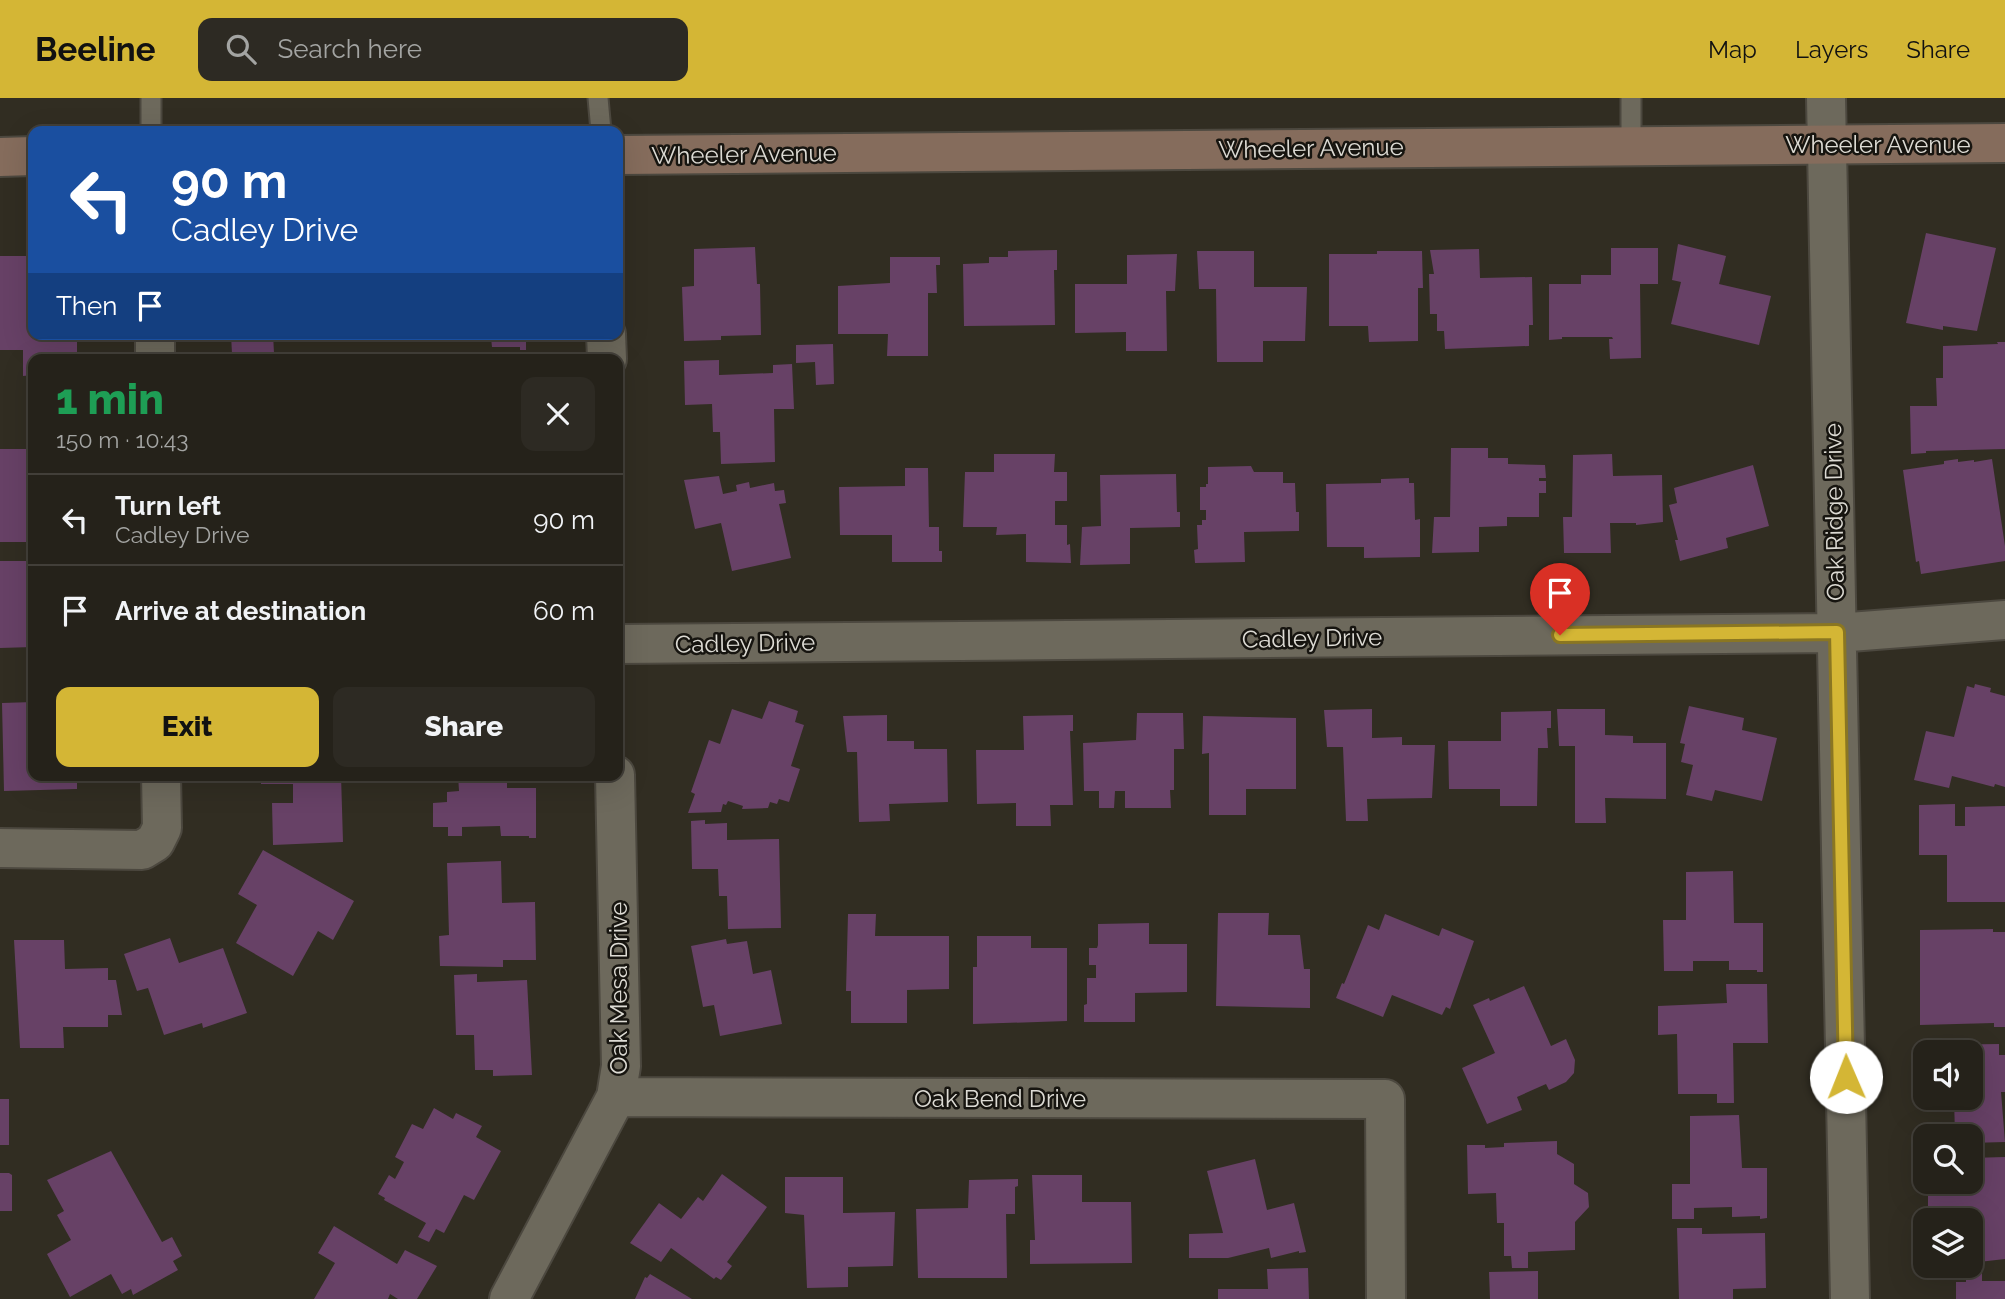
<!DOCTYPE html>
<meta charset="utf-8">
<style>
body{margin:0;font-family:Raleway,sans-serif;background:#2d2a23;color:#f1f3f6;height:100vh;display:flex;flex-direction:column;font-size:26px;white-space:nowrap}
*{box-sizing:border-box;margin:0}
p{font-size:23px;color:#a3a4a2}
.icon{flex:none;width:38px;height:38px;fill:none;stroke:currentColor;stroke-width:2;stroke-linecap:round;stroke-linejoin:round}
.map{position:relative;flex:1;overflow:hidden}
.sheet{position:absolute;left:28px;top:256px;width:595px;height:427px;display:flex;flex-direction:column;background:#25221a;border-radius:14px;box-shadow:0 7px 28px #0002,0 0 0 2px #423f39}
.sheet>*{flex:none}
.hud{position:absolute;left:28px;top:28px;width:595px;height:214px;border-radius:14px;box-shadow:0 7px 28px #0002,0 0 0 2px #423f39;background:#1a4fa0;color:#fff;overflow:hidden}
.controls{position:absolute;left:1913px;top:942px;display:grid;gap:14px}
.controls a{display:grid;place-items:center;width:70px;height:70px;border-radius:14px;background:#25221a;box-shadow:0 7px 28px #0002,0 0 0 2px #423f39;font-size:35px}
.pin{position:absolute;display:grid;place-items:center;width:60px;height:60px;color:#fff;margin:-72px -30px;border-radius:50% 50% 50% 0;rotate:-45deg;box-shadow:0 0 7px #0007}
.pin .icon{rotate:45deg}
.me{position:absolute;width:77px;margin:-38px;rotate:359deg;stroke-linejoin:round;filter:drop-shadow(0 0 5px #0008)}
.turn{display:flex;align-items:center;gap:24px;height:147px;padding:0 28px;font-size:32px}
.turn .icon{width:91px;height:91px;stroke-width:2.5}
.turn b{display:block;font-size:49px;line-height:60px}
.then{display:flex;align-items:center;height:66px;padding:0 28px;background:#0003;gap:14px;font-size:26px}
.round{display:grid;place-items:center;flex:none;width:74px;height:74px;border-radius:14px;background:#2d2a23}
.overview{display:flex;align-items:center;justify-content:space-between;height:119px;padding:0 28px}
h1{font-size:42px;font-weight:800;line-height:52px;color:#1e9e55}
.action{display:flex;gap:14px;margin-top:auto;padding:14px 28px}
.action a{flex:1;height:80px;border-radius:14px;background:#d4b635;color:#111;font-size:28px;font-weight:800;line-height:80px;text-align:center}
.action a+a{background:#2d2a23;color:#f1f3f6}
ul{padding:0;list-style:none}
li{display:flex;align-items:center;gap:21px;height:91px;padding:0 28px;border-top:2px solid #423f39}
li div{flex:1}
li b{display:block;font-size:26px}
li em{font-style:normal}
header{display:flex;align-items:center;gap:42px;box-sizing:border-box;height:98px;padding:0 35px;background:#d4b635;color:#111}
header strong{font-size:33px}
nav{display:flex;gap:38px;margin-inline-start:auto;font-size:24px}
.search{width:490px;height:63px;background:#2d2a23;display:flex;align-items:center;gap:18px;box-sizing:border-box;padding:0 24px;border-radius:14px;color:#a3a4a2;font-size:26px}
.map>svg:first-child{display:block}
.building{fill:#674166}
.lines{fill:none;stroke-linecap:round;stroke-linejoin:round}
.service-casing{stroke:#4c483f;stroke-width:23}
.minor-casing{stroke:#4c483f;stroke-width:42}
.secondary-casing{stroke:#4c483f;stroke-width:42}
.service{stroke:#6d695c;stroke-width:19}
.minor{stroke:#6d695c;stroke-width:38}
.secondary{stroke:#856c5c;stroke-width:38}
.route-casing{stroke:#8a7622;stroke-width:18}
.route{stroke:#d4b635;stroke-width:12}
.labels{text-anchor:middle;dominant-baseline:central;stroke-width:5;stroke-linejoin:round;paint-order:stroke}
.street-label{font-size:24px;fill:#dddbd4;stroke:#171510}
</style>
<header>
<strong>Beeline</strong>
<div class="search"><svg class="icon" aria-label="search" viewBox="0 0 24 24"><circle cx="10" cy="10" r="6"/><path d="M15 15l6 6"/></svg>Search here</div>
<nav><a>Map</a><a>Layers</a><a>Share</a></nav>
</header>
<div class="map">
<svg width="2005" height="1201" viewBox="0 0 2005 1201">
<rect width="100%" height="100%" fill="#312d22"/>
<path class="building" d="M1926 135 1996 150 1977 233 1943 228V232L1906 225Z
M1678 146 1726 158 1719 186 1771 198 1759 247 1671 226 1681 184 1672 182Z
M755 149 757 186H760L761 237 721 238V242L684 243 682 189 694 188V151Z
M1611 150H1658V186H1640L1641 260 1610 261 1609 241H1613L1612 239H1562V241L1549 242V186H1581V177H1611Z
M1479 151 1480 180 1532 179 1533 227H1529V248L1445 251 1444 233H1437V216H1430L1429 176H1434L1430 152Z
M1057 152V172H1054L1055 227 964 228 963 166 989 165V159H1008V153Z
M1197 153H1254V189H1307L1305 243H1263V264H1217L1216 191H1199Z
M1377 153H1422L1423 190H1418V243L1369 244 1368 228H1329V156H1377Z
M1177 156 1175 193H1166L1167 253H1126V234L1075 235V186H1127V157Z
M0 158H29L30 179H33V236H77V261H33V277L23 278V252H0Z
M890 159H940V167H936L937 195H928V258H887L888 236H838V188L890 185Z
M231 236H273L274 255 232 256Z
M450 236H526V252H520V249H492L491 240H450Z
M1997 244H2005V351L1926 353V355L1911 356 1910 308H1937L1936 280H1943V248L1998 246Z
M833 246 834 286 816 287 815 264 796 265V247Z
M719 262V277L773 275V267L792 266 794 311H774L775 364 721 366 720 334H713L712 306 685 307 684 263Z
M1451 350H1488V360H1508V366L1545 367 1546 380H1539V383H1546V395H1539V419H1507V428L1479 429V454L1432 455 1434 419H1450Z
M0 351H33V444H0Z
M994 356H1055L1054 374H1067V403H1055V427H1067V447L1070 446 1071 465 1026 464V436L996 437 997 429H963L965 374H994Z
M1612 356 1613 378 1662 377 1663 424 1636 427V425H1610L1611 455H1564L1563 419H1572L1573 357Z
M1958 361V364L1974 362V364L1992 361 2005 448V463L1921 476 1919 463 1916 464 1903 372 1944 366V363Z
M1753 367 1769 428 1726 440 1728 450 1680 463 1675 442H1678L1669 407 1677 405 1674 390Z
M1251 368 1254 374H1283V385H1295L1296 414H1299V433L1244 434 1245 464 1195 465 1194 452 1198 451 1197 427H1202V422H1206V412H1200V389H1206V386H1208V369Z
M905 370H928L929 429H939V453H942V464H892V437H840L839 389 905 388Z
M1176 376 1177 414H1180V429L1130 430V466L1080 467 1082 429 1101 428 1100 377Z
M719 378 723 396 737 393 736 387 749 384 750 390 774 385 775 393 784 392 786 405 779 406 791 460 732 473 721 425 695 431 684 382Z
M1409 380V385H1414L1415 422 1420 421V459L1364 460V449H1327L1326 386 1381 385V381Z
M0 463H33V549L0 550Z
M1975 586 1991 590 1990 594 2005 598V689L1995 686 1994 689 1952 678 1949 690 1914 682 1926 633 1954 639 1967 588 1974 590Z
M769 603 798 613 795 624 804 627 791 668 800 671 789 704 779 701 777 706 770 704 768 710 742 711 743 708 728 703 726 707 723 706 721 714 688 715 695 696 691 694 709 642 720 646 732 611 762 621Z
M33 604V677H77V691L4 693 2 605Z
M1689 608 1744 620 1742 632 1777 640 1762 703 1715 692 1712 703 1686 697 1693 667 1681 664 1685 646 1680 645Z
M1372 611V640L1402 639V647H1435L1432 700 1367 701 1368 723H1346L1343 649H1327L1324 612Z
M1557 611H1605V637L1633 638V645H1666V701L1605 700 1606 725H1575V648H1559Z
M1551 613V630H1547L1548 650H1538L1537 708H1500V691H1449L1448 643H1501V614Z
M1137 615H1183L1184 651H1174V692H1170L1171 710H1125V693H1115L1114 710H1099V693H1084L1083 645 1136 642Z
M887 617V643H914V651H947L948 704 889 706 890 723 859 724 857 654H847L843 618Z
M1073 617V633H1070L1073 707H1050L1051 728H1016V705L977 706 976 652H1024L1023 618Z
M1203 618 1296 620V691H1246V717H1209V655L1202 656Z
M261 677H341L343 744 273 747 272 705H293V686H261Z
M458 677H507V690H536V740H529V738H501L500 728 462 729V738H448V729H433V705L447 704V694L459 693Z
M1955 706V728H1965V709L2005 708V804H1947V757H1919V707Z
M705 722V726L727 725V742L779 741 781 830 728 831 727 798H719L718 771H692L691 723Z
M263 752 354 803 333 842 318 833 293 878 236 845 257 807 238 796Z
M501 763 502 805 535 804 536 862H503V869L440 868 439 838 449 837 447 765Z
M1733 773 1734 825H1763V874H1757V872H1729V863H1693V873H1664L1663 822H1686V774Z
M1218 815H1269L1268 837H1300L1304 871H1310V910L1216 908Z
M848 816H876L875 838H949V891L907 892V925H851V893H846Z
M1385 816 1439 838 1442 830 1474 843 1450 911 1446 909 1442 917 1392 897 1383 919 1336 900 1342 885 1344 886 1368 827 1379 832Z
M1149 825V846H1187V894L1135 895V924H1084V907L1087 906V880H1096V867H1089V850H1097L1098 847V826Z
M1993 831V834H2005V929H1994V925L1920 927V832Z
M977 838H1031V850H1067V923L973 926V869H977Z
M170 840 179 865 223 850 247 915 203 930 202 925 164 937 148 890 137 893 124 856Z
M726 841 727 846 747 843 753 876 771 872 782 926 720 938 714 907 703 909 691 848Z
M14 842H64L65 871 108 870V882H116L122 917H108V929H63L64 950H20Z
M477 876V884L527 882 532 977 493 978V972H475L474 937H456L454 877Z
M1726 886H1767L1768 945H1733L1734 1005H1717V996H1678L1677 936 1658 937V908L1727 905Z
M1524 888 1551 948 1566 941 1575 962 1574 975 1566 984 1549 992 1546 986 1517 999 1522 1012 1487 1026 1462 970 1495 955 1473 907 1489 900 1490 903Z
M1932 944V947L1999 946V957H2005V994H2001L2005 1044 1970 1045V1038H1955L1954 999H1970V954H1925V945Z
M0 1001H9V1047H0Z
M434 1010 453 1021 456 1015 482 1028 476 1039 501 1053 474 1102 464 1097 444 1135 436 1131 429 1144 418 1139 426 1125 384 1102 385 1100 378 1096 389 1077 395 1081 404 1064 395 1059 412 1026 423 1031Z
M1739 1017 1742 1070H1767V1120L1760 1121V1118L1732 1119V1109L1694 1110V1121H1672V1086H1690V1018Z
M1557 1043V1056L1574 1066V1086L1588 1095 1589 1109 1575 1124V1152L1528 1154V1170H1512L1511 1158H1504V1125H1497L1496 1095 1468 1096 1467 1047H1485V1050L1504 1049V1045Z
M111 1053 162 1144 172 1139 182 1158 173 1163 178 1172 133 1197 131 1191 122 1196 111 1176 70 1199 47 1156 71 1142 57 1117 64 1113 47 1082Z
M2005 1059V1161L1970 1165V1122H1966L1965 1112H1928V1083H1970V1060Z
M1255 1061 1267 1112 1294 1105 1306 1154 1299 1155V1153L1271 1160 1269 1150 1228 1160H1189V1136L1223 1135 1207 1073Z
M0 1075H9L12 1077V1113H0Z
M722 1076 767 1109 727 1164 732 1168 721 1182 716 1179 714 1181 671 1150 661 1164 630 1145 659 1105 681 1121 698 1099 703 1103Z
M1032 1077H1082V1104H1131L1132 1165 1030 1166V1142H1035Z
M785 1079H843V1115L895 1114 893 1168 848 1169V1189L807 1190 804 1117 785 1115Z
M1018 1081V1088L1015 1089V1116H1006L1007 1180H918L916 1111 968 1110 969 1082Z
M334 1128 397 1166 405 1152 437 1168 417 1201H398L390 1196 388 1201H314L335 1165 318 1155Z
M1677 1130H1702V1136L1765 1135 1766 1190 1733 1191V1201H1679Z
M1308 1170 1309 1201H1218V1191H1268L1267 1171Z
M1538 1173V1201H1490L1489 1174Z
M1966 1174H1982V1183H2005V1201H1956V1184H1966Z
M650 1176 692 1201H635L645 1179 647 1180Z"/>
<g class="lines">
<defs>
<path id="service" d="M151 0V33
M598 0 601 33
M1631 0V47"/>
<path id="minor" d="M1826 0 1850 1201
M155 236V261
M606 236 607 261
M618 546 1837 535 2005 522
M0 750 142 752 155 744 162 730 161 677
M616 999 1385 1001 1386 1201
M509 1201 616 999 621 968 615 677"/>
<path id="secondary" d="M618 57 2005 45
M0 59 33 58"/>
</defs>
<use href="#service" class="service-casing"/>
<use href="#minor" class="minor-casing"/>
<use href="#secondary" class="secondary-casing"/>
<use href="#service" class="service"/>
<use href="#minor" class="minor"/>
<use href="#secondary" class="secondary"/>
</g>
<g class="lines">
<defs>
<path id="route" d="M1560 537 1837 534 1846 979"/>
</defs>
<use href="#route" class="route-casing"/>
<use href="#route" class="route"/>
</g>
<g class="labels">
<g class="street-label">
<text x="1878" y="46">Wheeler Avenue</text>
<text transform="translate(1311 50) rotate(-1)">Wheeler Avenue</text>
<text transform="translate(744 56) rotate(-1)">Wheeler Avenue</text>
<text transform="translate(1834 414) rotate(-91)">Oak Ridge Drive</text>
<text transform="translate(1312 540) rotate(-1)">Cadley Drive</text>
<text transform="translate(745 545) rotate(-1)">Cadley Drive</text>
<text transform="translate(618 890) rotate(-90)">Oak Mesa Drive</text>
<text x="1000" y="1000">Oak Bend Drive</text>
</g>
</g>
</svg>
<div class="controls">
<a><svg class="icon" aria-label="sound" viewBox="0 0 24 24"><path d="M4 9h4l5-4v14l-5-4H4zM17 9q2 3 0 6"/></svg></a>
<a><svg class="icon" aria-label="search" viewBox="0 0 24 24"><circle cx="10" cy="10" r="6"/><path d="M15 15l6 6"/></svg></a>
<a><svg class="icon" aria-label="layers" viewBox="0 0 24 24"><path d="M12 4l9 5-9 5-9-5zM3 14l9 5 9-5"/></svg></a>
</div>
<div class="pin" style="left:1560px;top:537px;background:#d93025"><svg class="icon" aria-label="arrive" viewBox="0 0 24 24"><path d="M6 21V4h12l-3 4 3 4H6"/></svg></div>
<svg class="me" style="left:1846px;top:979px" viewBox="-20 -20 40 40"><circle r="19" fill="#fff"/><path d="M0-13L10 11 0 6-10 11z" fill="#d4b635"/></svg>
<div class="hud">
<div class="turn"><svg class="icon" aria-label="left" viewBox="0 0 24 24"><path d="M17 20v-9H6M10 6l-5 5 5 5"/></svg><div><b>90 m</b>Cadley Drive</div></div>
<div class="then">Then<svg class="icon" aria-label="arrive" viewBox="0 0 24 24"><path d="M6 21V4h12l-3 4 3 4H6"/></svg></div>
</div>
<section class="sheet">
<div class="overview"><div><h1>1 min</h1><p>150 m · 10:43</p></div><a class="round"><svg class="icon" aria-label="close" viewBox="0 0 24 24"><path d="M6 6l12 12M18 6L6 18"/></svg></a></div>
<ul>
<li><svg class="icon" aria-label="left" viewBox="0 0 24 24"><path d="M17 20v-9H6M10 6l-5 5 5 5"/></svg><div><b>Turn left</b><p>Cadley Drive</p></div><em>90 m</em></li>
<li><svg class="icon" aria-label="arrive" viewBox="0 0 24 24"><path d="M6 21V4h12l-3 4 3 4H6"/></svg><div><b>Arrive at destination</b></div><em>60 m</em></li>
</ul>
<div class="action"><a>Exit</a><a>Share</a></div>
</section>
</div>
